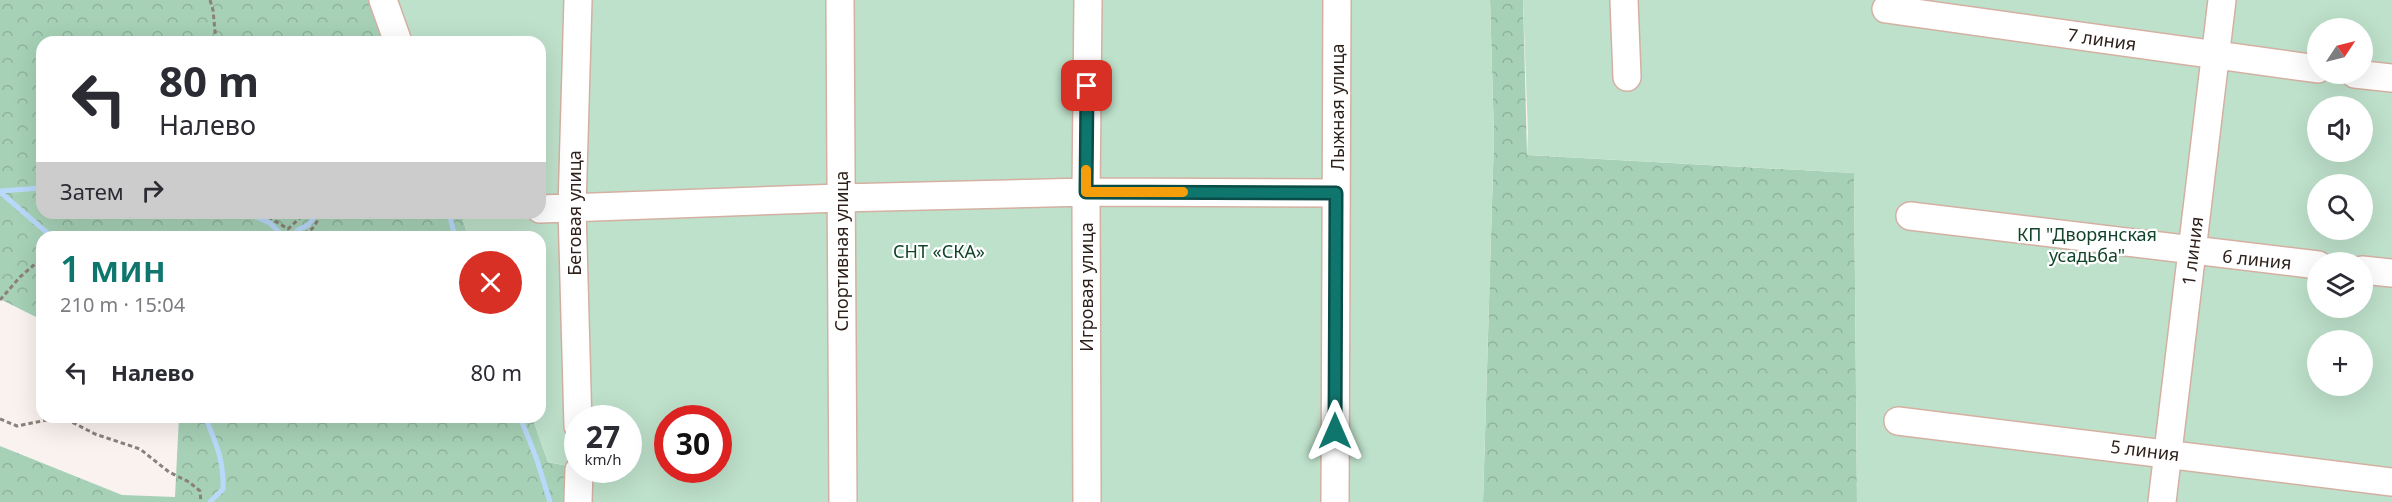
<!DOCTYPE html>
<html lang="ru">
<meta charset="utf-8">
<style>
body{margin:0;font-family:"Noto Sans",sans-serif;background:#f2f2f3;color:#2b2b33;height:100vh;display:flex;flex-direction:column;font-size:22px;white-space:nowrap}
*{box-sizing:border-box;margin:0}
p{font-size:20px;color:#7c7c81}
.icon{flex:none;width:33px;height:33px;fill:none;stroke:currentColor;stroke-width:2;stroke-linecap:round;stroke-linejoin:round}
.map{position:relative;flex:1;overflow:hidden}
.drawer{position:absolute;left:36px;top:231px;width:510px;height:192px;display:flex;flex-direction:column;background:#fff;border-radius:18px;box-shadow:0 6px 24px #0002}
.drawer>*{flex:none}
.hud{position:absolute;left:36px;top:36px;width:510px;height:183px;border-radius:18px;box-shadow:0 6px 24px #0002;background:#fff;color:#2b2b33;overflow:hidden}
.needle{width:39px;rotate:55deg}
.buttons{position:absolute;left:2307px;top:18px;display:grid;gap:12px}
.buttons a{display:grid;place-items:center;width:66px;height:66px;border-radius:50%;background:#fff;box-shadow:0 6px 24px #0002;font-size:30px}
.speed{position:absolute;left:564px;top:405px;display:flex;gap:12px;font-size:30px;font-weight:700;text-align:center}
.speed>*{display:grid;place-content:center;width:78px;height:78px;border-radius:50%;background:#fff;box-shadow:0 6px 24px #0002;line-height:1}
.speed small{font-size:15px;font-weight:400}
.speed .limit{border:9px solid #d22;background:#fff;color:#111}
.pin{position:absolute;display:grid;place-items:center;width:51px;height:51px;color:#fff;margin:-26px;border-radius:12px;box-shadow:0 3px 9px #0006}
.me{position:absolute;width:66px;margin:-33px;rotate:0deg;stroke-linejoin:round;filter:drop-shadow(0 0 4px #0008)}
.turn{display:flex;align-items:center;gap:21px;height:126px;padding:0 24px;font-size:27px}
.turn .icon{width:78px;height:78px;stroke-width:2.5}
.turn b{display:block;font-size:42px;line-height:51px}
.then{display:flex;align-items:center;height:57px;padding:0 24px;background:#0003;gap:12px;font-size:22px}
.round{display:grid;place-items:center;flex:none;width:63px;height:63px;border-radius:32px;background:#f2f2f3}
.summary{display:flex;align-items:center;justify-content:space-between;height:102px;padding:0 24px}
h1{font-size:36px;font-weight:600;line-height:45px;color:#0f766e}
ul{padding:0;list-style:none}
li{display:flex;align-items:center;gap:18px;height:78px;padding:0 24px}
li div{flex:1}
li b{display:block;font-size:22px}
li em{font-style:normal}
.map>svg:first-child{display:block}
.forest{fill:url(#forest-crowns)}
.green{fill:#bee1cb;fill-rule:evenodd}
.lines{fill:none;stroke-linecap:round;stroke-linejoin:round}
.stream{stroke:#b9d9fa;stroke-width:5}
.minor-casing{stroke:#d4b0a2;stroke-width:30}
.path{stroke:#8b807c;stroke-width:3;stroke-dasharray:4.5 3;stroke-linecap:butt}
.minor{stroke:#fff;stroke-width:27}
.route-casing{stroke:#0a4d48;stroke-width:15}
.route{stroke:#0f766e;stroke-width:10}
.slow{stroke:#f59e0b;stroke-width:10}
.labels{text-anchor:middle;dominant-baseline:central;stroke-width:4.5;stroke-linejoin:round;paint-order:stroke}
.street-label{font-size:18px;fill:#2e201b;stroke:#fff}
.park-label{font-size:18px;fill:#11442b;stroke:#fff}
</style>
<div class="map">
<svg width="2392" height="502" viewBox="0 0 2392 502">
<defs>
<pattern id="forest-crowns" width="20" height="18" patternUnits="userSpaceOnUse" patternTransform="scale(1.5)"><rect width="20" height="18" fill="#a6d1b6"/><path d="M2 6a3 3 0 1 1 6 0M12 15a3 3 0 1 1 6 0" fill="none" stroke="#8fb39c"/></pattern>
</defs>
<rect width="100%" height="100%" fill="#f9f2ef"/>
<path class="forest" d="M0 0H383L398 42H42V213H461L468 237H42V320L0 299Z
M1490 0H1523L1527 155 1854 173 1857 502H1483L1494 137Z
M179 417H532L548 462 577 468 578 502H0V446L122 495 175 497Z"/>
<path class="green" d="M383 0H1490L1494 137 1483 502H578L579 470H628V418H578L577 468 548 462 532 417H540V237H468L461 213H540V42H398ZM668 418H718V470H668Z
M1523 0H2392V502H1857L1854 173 1527 155 1528 133ZM2318 28H2362V74H2318ZM2318 106H2362V152H2318ZM2318 184H2362V230H2318ZM2318 262H2362V308H2318ZM2318 340H2362V386H2318Z"/>
<g class="lines">
<path class="stream" d="M0 191 42 188
M0 192 52 237
M247 213 270 223 284 237
M445 213 450 217 455 237
M291 237 298 230 308 225 318 213
M205 417C216 443 224 460 223 489L210 502
M520 417 536 457 550 502"/>
<defs>
<path id="minor" d="M383 0 398 42
M840 0 843 502
M1624 0 1627 77
M1886 9 2318 69
M2355 74 2392 78
M540 209 840 198 1086 192 1336 193
M1910 216 2318 265
M2362 270 2392 273
M1898 421 2392 482
M578 426 572 208 578 0
M578 502 579 470
M1087 502 1086 192 1088 0
M1335 502 1337 0
M2162 502 2222 0"/>
</defs>
<use href="#minor" class="minor-casing"/>
<path class="path" d="M210 0 213 10 216 42
M262 213 288 229 305 213
M297 237 312 229 320 217 319 213
M0 300 20 277 42 258
M0 419 17 426 47 420H68L95 434 140 449 169 472 189 482 200 491 201 502"/>
<use href="#minor" class="minor"/>
</g>
<g class="lines">
<defs>
<path id="route" d="M1087 86 1086 192 1336 193 1335 431"/>
</defs>
<use href="#route" class="route-casing"/>
<use href="#route" class="route"/>
<path class="slow" d="M1086 170V192H1183"/>
</g>
<g class="labels">
<g class="street-label">
<text transform="translate(2102 39) rotate(8)">7 линия</text>
<text transform="translate(1337 107) rotate(-90)">Лыжная улица</text>
<text transform="translate(574 213) rotate(-90)">Беговая улица</text>
<text transform="translate(841 251) rotate(-90)">Спортивная улица</text>
<text transform="translate(2192 251) rotate(-83)">1 линия</text>
<text transform="translate(2257 259) rotate(6)">6 линия</text>
<text transform="translate(1086 287) rotate(-90)">Игровая улица</text>
<text transform="translate(2145 450) rotate(7)">5 линия</text>
</g>
<g class="park-label">
<text x="2087" y="234">КП "Дворянская<tspan x="2087" dy="21">усадьба"</tspan></text>
<text x="939" y="251">СНТ «СКА»</text>
</g>
</g>
</svg>
<div class="buttons">
<a><svg class="needle" viewBox="-14 -14 28 28"><path d="M0-13l5 13h-10z" fill="#e53935"/><path d="M0 13l5-13h-10z" fill="#7c7c81"/></svg></a>
<a><svg class="icon" aria-label="sound" viewBox="0 0 24 24"><path d="M4 9h4l5-4v14l-5-4H4zM17 9q2 3 0 6"/></svg></a>
<a><svg class="icon" aria-label="search" viewBox="0 0 24 24"><circle cx="10" cy="10" r="6"/><path d="M15 15l6 6"/></svg></a>
<a><svg class="icon" aria-label="layers" viewBox="0 0 24 24"><path d="M12 4l9 5-9 5-9-5zM3 14l9 5 9-5"/></svg></a>
<a>+</a>
</div>
<div class="speed"><div>27<small>km/h</small></div><div class="limit">30</div></div>
<div class="pin" style="left:1087px;top:86px;background:#d93025"><svg class="icon" aria-label="arrive" viewBox="0 0 24 24"><path d="M6 21V4h12l-3 4 3 4H6"/></svg></div>
<svg class="me" style="left:1335px;top:431px" viewBox="-20 -20 40 40"><path d="M0-17L14 15 0 8-14 15z" fill="#0f766e" stroke="#fff" stroke-width="4"/></svg>
<div class="hud">
<div class="turn"><svg class="icon" aria-label="left" viewBox="0 0 24 24"><path d="M17 20v-9H6M10 6l-5 5 5 5"/></svg><div><b>80 m</b>Налево</div></div>
<div class="then">Затем<svg class="icon" aria-label="right" viewBox="0 0 24 24"><path d="M7 20v-9h11M14 6l5 5-5 5"/></svg></div>
</div>
<section class="drawer">
<div class="summary"><div><h1>1 мин</h1><p>210 m · 15:04</p></div><a class="round" style="background:#d93025;color:#fff"><svg class="icon" aria-label="close" viewBox="0 0 24 24"><path d="M6 6l12 12M18 6L6 18"/></svg></a></div>
<ul>
<li><svg class="icon" aria-label="left" viewBox="0 0 24 24"><path d="M17 20v-9H6M10 6l-5 5 5 5"/></svg><div><b>Налево</b></div><em>80 m</em></li>
</ul>
</section>
</div>
